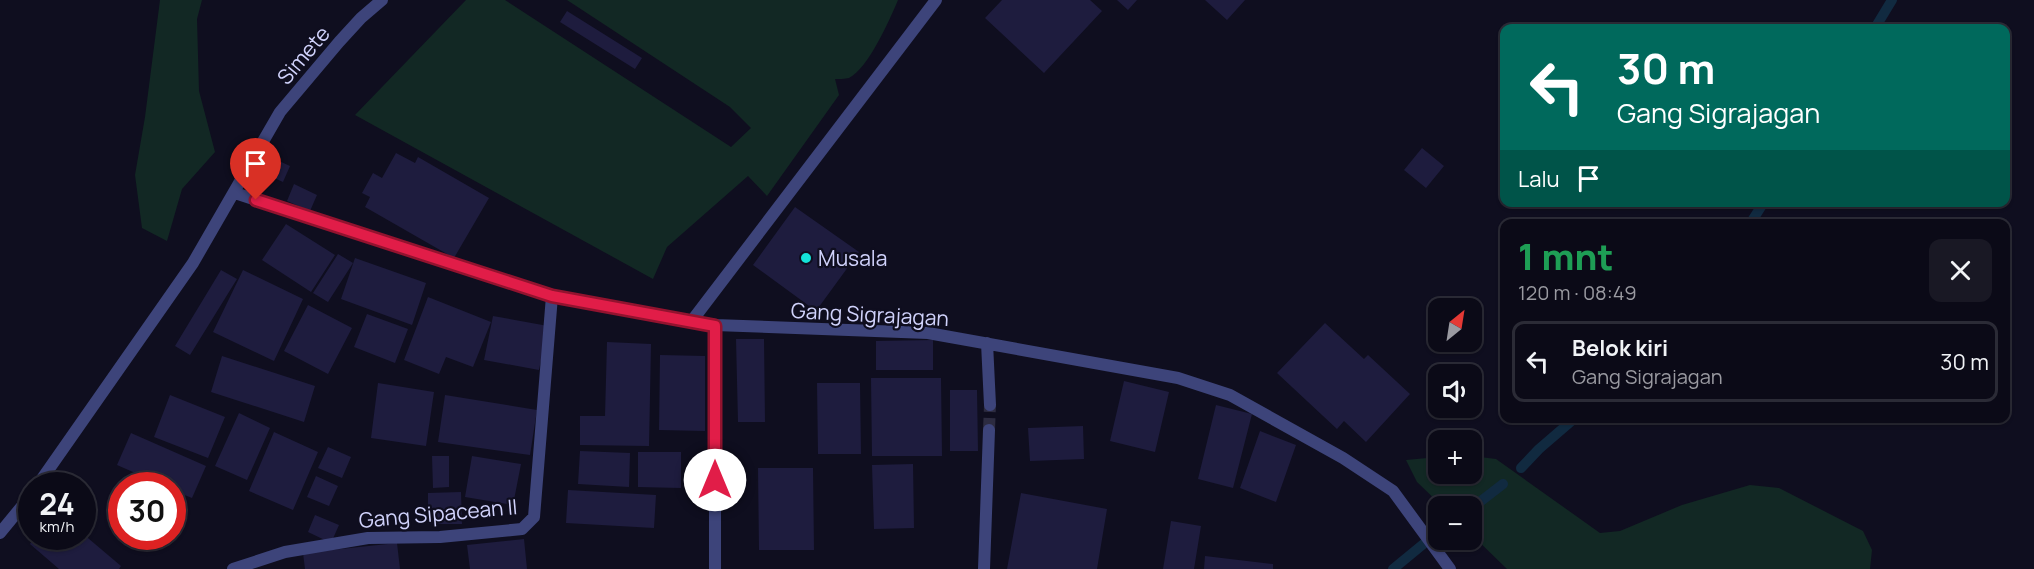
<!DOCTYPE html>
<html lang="id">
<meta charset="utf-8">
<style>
body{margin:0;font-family:Manrope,sans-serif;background:#191824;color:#f1f3f6;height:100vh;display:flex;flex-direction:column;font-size:22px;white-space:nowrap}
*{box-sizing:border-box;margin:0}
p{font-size:20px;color:#9a9aa1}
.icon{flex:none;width:33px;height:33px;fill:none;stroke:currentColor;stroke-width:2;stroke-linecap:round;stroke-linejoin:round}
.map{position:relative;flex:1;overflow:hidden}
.drawer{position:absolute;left:1500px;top:219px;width:510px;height:204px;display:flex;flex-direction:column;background:#0b0a17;border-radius:12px;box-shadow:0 2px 4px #0004,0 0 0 2px #2b2b36}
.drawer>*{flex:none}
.banner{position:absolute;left:1500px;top:24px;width:510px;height:183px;border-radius:12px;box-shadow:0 2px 4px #0004,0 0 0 2px #2b2b36;background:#00695c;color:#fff;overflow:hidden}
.needle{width:39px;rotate:30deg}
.fabs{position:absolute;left:1428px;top:298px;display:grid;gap:12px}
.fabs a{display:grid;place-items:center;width:54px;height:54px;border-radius:12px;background:#0b0a17;box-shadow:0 2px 4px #0004,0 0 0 2px #2b2b36;font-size:30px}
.speed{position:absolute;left:18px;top:472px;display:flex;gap:12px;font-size:30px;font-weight:700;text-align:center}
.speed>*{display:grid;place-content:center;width:78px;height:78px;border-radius:50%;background:#0b0a17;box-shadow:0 2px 4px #0004,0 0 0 2px #2b2b36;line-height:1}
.speed small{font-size:15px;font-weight:400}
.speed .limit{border:9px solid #d22;background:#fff;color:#111}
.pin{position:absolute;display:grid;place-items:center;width:51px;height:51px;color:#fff;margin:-62px -26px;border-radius:50% 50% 50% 0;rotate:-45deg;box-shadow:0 0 6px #0007}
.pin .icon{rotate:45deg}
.me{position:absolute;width:66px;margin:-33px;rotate:0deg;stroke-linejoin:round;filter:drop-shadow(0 0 4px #0008)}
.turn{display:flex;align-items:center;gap:21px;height:126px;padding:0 18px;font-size:27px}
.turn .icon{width:78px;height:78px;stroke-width:2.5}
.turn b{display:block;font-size:42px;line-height:51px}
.then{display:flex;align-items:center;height:57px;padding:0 18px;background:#0003;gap:12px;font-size:22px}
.round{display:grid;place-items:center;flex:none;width:63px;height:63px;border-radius:12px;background:#191824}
.overview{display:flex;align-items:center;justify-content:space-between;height:102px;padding:0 18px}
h1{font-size:36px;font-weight:800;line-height:45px;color:#1e9e55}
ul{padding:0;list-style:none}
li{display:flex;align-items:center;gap:18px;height:81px;margin:0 12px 9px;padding:0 6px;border:3px solid #2b2b36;border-radius:12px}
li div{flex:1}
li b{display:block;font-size:22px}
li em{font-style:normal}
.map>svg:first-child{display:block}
.green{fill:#122824}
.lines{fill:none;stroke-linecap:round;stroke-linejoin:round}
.stream{stroke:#112a40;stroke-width:10}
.building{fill:#1e1c3e}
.minor-tunnel{stroke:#2c2b40;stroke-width:12;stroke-dasharray:12 6;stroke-linecap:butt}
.minor{stroke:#3d447a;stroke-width:12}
.route-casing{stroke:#92132f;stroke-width:15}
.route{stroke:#e11d48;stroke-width:10}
.poi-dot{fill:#14e3d9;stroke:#0f0e1f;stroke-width:2}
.labels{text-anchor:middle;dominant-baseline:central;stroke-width:4.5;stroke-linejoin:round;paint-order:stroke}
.street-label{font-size:21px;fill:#d0d2fb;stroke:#0f0e1f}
.poi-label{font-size:21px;fill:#d0d2fb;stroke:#0f0e1f;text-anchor:start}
</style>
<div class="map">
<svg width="2034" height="569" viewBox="0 0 2034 569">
<rect width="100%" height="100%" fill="#0f0e1f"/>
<path class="green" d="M160 0H202L197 19 199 91 215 152 182 189 167 241 142 228 135 175 145 117Z
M466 0H505L731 147 751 128 730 107 567 0H898C890 19 868 69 849 78 845 79 839 79 835 79L839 95 767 196 748 176 667 247 653 279 355 115Z
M1472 456 1496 459 1600 533 1620 531 1682 505 1750 485 1779 488 1863 531 1872 550 1870 569H1507L1472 535V507H1443L1417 482 1406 460 1438 457V474H1472Z"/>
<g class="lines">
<path class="stream" d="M1875 28 1892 0
M1750 224 1764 202
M1521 468 1539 449 1575 418
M1472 508 1503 484
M1393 569 1438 532"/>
</g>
<path class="building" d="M1002 0H1090L1102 11 1044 73 985 18Z
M1117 0H1137L1128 10Z
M1205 0H1245L1227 20Z
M567 11 642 58 635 69 560 22Z
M1422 148 1444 166 1426 188 1404 170Z
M396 153 415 163 418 157 489 198 454 258 365 207 370 197 362 193 373 173 382 178Z
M266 155 290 166 283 182 259 171Z
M294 184 317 195 310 211 287 201Z
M795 207 859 252 816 311 753 265Z
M286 224 335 255 311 292 262 260Z
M338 254 353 263 328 302 313 293Z
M355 258 426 283 412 325 341 299Z
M221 270 237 279 190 355 175 346Z
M243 270 303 299 274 361 213 332Z
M428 297 491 322 473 367 446 357 439 374 404 360Z
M308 305 352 328 328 374 284 351Z
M367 314 408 329 395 363 354 347Z
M493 316 548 326 539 370 484 360Z
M1325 323 1364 359 1368 355 1410 394 1366 442 1344 421 1337 429 1277 373Z
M736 339H764L765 422H738Z
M933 340V370H876V341Z
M607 342 651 344 649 446 580 445V416H605Z
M660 355 705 356V431L659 430Z
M222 356 315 386 304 422 211 392Z
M871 378H941L942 456H872Z
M1124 381 1169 392 1155 452 1110 441Z
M378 383 434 392 426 446 371 438Z
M817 383H860L861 454H818Z
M950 390H977L978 451H950Z
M170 395 225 417 208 458 154 437Z
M445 395 537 410 530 455 438 442Z
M1216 405 1252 414 1233 488 1198 479Z
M239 413 270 428 247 480 215 466Z
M1083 426 1084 459 1030 461 1028 428Z
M1260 431 1296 445 1276 502 1240 488Z
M274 432 318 452 293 510 249 491Z
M131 433 206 466 192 498 172 490V486H165L117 465Z
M328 447 351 457 342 478 318 468Z
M580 451 630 453 629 487 578 484Z
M638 452H681V488L638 487Z
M432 456H449V487L433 488Z
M472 456 521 464 513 505 465 497Z
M913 464 914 528 874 529 872 465Z
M758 468H813L814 550H759Z
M316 476 338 486 329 506 307 497Z
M568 490 656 495 654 528 566 523Z
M461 492 462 524H428V493Z
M1021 493 1107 509 1097 569H1007Z
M315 515 339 525 331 543 308 532Z
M1171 521 1201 526 1194 569H1163Z
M82 533 121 566 119 569H59L30 544 35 537H82Z
M524 539 527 569H470L467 545Z
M397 543 400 569H305L303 553Z
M1205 556 1273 564V569H1204Z"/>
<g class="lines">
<path class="minor-tunnel" d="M989 430 990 405"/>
<path class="minor" d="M235 193 552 296 715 325 928 333 1178 378 1230 395 1343 458 1393 491 1450 569
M691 322 936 0
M987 343 990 405
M37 486 193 263 280 112 339 42 361 18 382 0
M0 533 32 494
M233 569 285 552 368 538 440 537 522 529 534 517 552 296
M715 569V325
M984 569 989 430"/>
</g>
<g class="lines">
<defs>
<path id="route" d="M256 200 552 296 715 326V480"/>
</defs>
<use href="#route" class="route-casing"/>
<use href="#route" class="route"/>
</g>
<circle class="poi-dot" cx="806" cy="258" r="6"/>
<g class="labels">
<g class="street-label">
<text transform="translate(303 55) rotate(-50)">Simete</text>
<text transform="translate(870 314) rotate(3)">Gang Sigrajagan</text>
<text transform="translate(438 513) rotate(-5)">Gang Sipacean II</text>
</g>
<g class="poi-label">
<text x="818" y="258">Musala</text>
</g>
</g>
</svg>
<div class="fabs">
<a><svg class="needle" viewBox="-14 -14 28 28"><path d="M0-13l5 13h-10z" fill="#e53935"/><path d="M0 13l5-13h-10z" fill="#9a9aa1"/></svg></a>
<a><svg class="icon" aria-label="sound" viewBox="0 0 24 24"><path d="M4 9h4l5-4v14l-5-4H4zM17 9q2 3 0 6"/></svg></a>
<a>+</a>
<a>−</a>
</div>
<div class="speed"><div>24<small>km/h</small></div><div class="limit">30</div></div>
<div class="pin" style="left:256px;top:200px;background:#d93025"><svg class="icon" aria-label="arrive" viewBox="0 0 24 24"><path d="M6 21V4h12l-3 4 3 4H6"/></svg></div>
<svg class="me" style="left:715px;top:480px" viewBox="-20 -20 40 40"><circle r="19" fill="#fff"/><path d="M0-13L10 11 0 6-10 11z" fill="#e11d48"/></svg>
<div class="banner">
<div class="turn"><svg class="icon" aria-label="left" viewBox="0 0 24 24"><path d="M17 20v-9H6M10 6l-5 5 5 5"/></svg><div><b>30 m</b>Gang Sigrajagan</div></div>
<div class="then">Lalu<svg class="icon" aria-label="arrive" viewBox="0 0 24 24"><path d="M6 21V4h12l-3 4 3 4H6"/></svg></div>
</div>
<section class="drawer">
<div class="overview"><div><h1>1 mnt</h1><p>120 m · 08:49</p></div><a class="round"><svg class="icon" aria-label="close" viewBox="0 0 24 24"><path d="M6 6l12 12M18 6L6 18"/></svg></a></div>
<ul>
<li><svg class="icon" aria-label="left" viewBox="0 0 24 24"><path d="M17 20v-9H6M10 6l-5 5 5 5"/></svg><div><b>Belok kiri</b><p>Gang Sigrajagan</p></div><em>30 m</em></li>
</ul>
</section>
</div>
